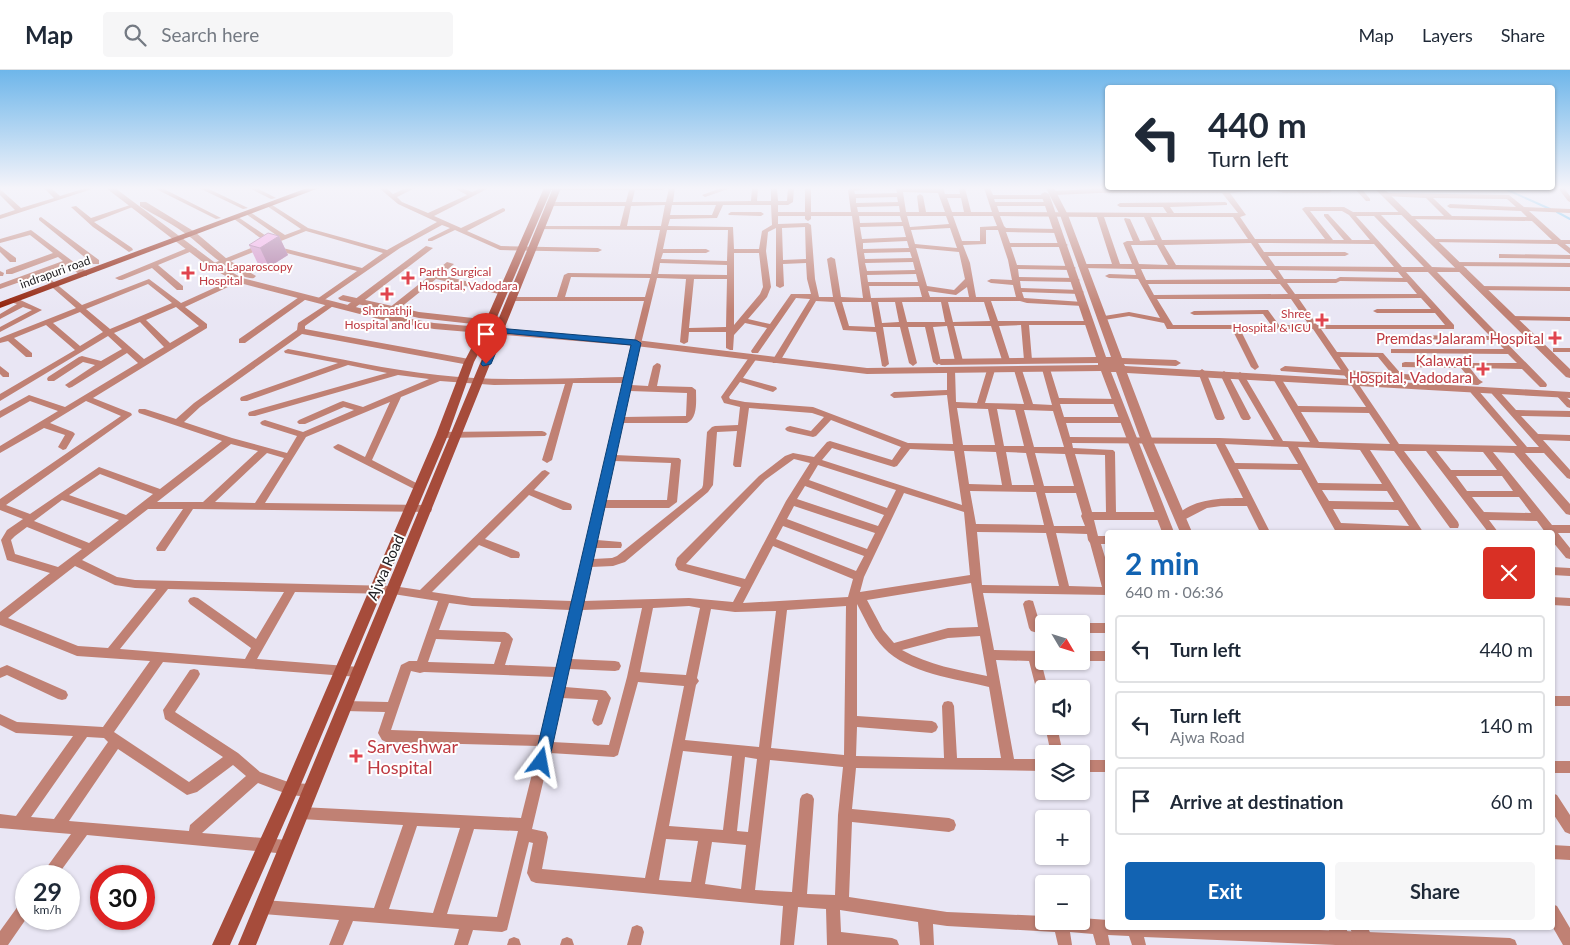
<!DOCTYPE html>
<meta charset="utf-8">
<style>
body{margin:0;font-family:Lato,sans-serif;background:#f6f6f7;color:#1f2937;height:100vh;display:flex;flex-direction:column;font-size:19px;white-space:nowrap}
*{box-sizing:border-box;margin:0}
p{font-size:16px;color:#747a83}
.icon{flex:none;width:28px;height:28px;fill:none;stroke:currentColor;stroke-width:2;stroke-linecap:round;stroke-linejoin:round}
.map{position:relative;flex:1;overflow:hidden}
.panel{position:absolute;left:1105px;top:460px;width:450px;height:400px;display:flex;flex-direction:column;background:#fff;border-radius:5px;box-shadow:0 1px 4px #0004}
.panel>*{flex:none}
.hud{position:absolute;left:1105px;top:15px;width:450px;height:105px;border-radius:5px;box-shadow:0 1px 4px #0004;background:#fff;color:#1f2937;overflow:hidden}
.needle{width:32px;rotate:128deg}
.buttons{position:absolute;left:1035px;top:545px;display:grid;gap:10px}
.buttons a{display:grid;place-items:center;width:55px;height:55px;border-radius:5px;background:#fff;box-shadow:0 1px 4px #0004;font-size:25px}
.speed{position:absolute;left:15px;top:795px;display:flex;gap:10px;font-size:25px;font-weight:700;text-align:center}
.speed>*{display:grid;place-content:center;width:65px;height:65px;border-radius:50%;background:#fff;box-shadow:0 1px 4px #0004;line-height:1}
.speed small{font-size:12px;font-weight:400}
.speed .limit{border:8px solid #d22;background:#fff;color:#111}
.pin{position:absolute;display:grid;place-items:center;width:42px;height:42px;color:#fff;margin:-51px -21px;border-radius:50% 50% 50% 0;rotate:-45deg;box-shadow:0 0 5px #0007}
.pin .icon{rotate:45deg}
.me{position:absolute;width:55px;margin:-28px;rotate:13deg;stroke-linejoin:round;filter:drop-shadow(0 0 4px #0008)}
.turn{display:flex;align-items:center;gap:18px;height:105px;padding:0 20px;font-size:22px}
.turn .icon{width:65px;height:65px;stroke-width:2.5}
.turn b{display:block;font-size:35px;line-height:42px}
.round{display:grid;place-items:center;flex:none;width:52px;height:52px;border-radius:5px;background:#f6f6f7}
.summary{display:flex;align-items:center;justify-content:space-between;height:85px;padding:0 20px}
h1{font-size:30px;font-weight:700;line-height:38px;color:#1263b2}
.button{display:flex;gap:10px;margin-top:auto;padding:10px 20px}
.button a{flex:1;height:58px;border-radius:5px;background:#1263b2;color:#fff;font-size:20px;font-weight:700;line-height:58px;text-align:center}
.button a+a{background:#f6f6f7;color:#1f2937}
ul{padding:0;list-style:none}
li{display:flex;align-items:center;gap:15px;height:68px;margin:0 10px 8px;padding:0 10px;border:2px solid #e0e1e3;border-radius:5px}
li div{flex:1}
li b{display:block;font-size:19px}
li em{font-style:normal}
header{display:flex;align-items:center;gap:30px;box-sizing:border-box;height:70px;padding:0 25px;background:#fff;border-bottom:1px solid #e0e1e3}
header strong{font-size:24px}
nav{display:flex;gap:28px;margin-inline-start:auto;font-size:18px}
.search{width:350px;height:45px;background:#f6f6f7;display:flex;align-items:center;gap:12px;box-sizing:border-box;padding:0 18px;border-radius:5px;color:#747a83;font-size:19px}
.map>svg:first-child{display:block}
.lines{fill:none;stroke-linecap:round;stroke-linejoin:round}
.stream{stroke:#57b9ee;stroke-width:2}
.minor{fill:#c08174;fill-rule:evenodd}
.tertiary{fill:#c08174;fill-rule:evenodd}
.secondary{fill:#a64c3b;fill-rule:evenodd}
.primary{fill:#901e06;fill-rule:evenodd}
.wall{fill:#d390c6}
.shaded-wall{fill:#ac76a1}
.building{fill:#f5a8e6;stroke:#ac76a1}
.route{fill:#1263b2;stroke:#0c4074}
.health-dot{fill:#e0444e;stroke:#fff;stroke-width:2}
.labels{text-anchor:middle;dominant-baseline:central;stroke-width:4;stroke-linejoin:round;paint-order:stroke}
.far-health-label{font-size:12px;fill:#be3a42;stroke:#fff;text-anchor:start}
.far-street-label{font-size:12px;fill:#1e1d21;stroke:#fff}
.health-label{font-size:15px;fill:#be3a42;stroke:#fff;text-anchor:end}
.street-label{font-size:15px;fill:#1e1d21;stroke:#fff}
.near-health-label{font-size:18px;fill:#be3a42;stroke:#fff;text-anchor:start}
</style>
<header>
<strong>Map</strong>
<div class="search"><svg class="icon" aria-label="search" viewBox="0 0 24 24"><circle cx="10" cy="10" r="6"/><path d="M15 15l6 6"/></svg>Search here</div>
<nav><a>Map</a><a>Layers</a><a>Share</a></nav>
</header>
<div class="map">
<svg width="1570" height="875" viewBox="0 0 1570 875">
<rect width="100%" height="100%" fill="#e9e6f4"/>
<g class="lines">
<path class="stream" d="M1503 118 1550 139
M1557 142 1570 149"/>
<path class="minor" d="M44 118H51L60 126 85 118H95L0 149V145L15 140 0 125V119L21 138 54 128Z
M154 118H162L221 148 216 149Z
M199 118H207L248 138 243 139Z
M249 118H257L276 128 271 129Z
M379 118H386L393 124 406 118H415L397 127 402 132 428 143 467 125 454 118H462L472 122 481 118H489L434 146 461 158 503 138 505 139V141L467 161 501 176 598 178 602 180 598 182 500 180 455 160 432 171H428V169L450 158 442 155 400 178 320 233 316 231 317 229 357 201 271 179V175L362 198 383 183 306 161 216 197 209 195 266 172 234 149V147H238L272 170 279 167 246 144V142H250L285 165 301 159 267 136 266 135 269 133 308 158 387 180 437 152 398 134Z
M541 118H666L663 120H635L632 132H666L669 118H675L673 132 751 131 752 118H758L757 131H771V118H777L778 131H787L788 118H794L793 132 788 135H778V142H805V118H811V142H851L848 120 851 118H869L854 121 855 124 897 123 896 118H943L945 124H960L959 118H965L971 142H992L984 118H990L993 125H1046L1049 127 1046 129H994L995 132H1049L1052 134 1049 136H997L999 142 1167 143 1163 137H1120L1117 135 1120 133 1225 132 1227 133V135L1170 137 1174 143H1238L1222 123H1098L1053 125 1050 123 1053 121 1092 119 1091 118H1330L1332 121 1329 123H1284L1270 119 1230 123 1246 145 1240 147 1255 169H1325L1302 139 1305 137H1344L1353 142H1407V144L1405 145H1381L1432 197 1466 198 1467 200 1463 202H1437L1546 313 1547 315 1546 317H1540L1522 299 1470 298 1481 312 1477 315 1474 314 1461 298 1402 297V293L1405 292 1456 293 1457 290 1460 289 1465 293H1517L1508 284 1391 283V279H1504L1495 270 1394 269V265H1397L1490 266 1428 202H1406L1454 255V259H1321L1337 282 1383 283 1402 305 1403 307 1402 309H1396L1378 287H1340L1399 374 1517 376 1471 323 1470 321 1471 319H1477L1527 377H1539L1492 324 1491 322 1492 320H1498L1516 340 1570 341V347L1521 346 1538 364 1570 365V371L1543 370 1570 400V409L1567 408 1544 383H1525L1570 434V445L1566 444 1514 383 1493 382 1552 455H1570V463H1558L1570 478V489L1566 488 1552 471V462H1545L1537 451 1489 450 1498 462H1488L1426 381H1404L1458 452 1459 455 1458 458H1450L1394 381 1370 380 1423 462 1346 461V462H1336L1301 400 1238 399 1270 462H1260L1247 436H1221L1207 438 1180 452 1175 448C1189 429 1221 428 1243 428L1216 374 1072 373 1073 378 1113 380 1115 382 1116 442H1160L1165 446 1160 450H1094L1098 466H1108V474H1101L1108 497V525L983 523 994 580 1044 581V591H1041L1048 619H1044V631L1040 630 1038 626 1029 591 996 590 1014 689H1044V701L856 698 852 739 949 748 954 750 956 755 954 760 949 762 852 752 849 827 947 842 1044 846V851H1081V848L1108 850V858H1272L1510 868 1515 870 1517 875H1336L1144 867 1146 875H1132L1129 866 1108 865 1110 875H1096L1093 864 1070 862 1072 875H1058L1055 862 947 856 933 854 934 875H920L918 852 840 840 841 862 892 868 897 870 899 875H827L826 839 798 837 794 875H780L783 836 536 813 531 811 527 803 533 773 529 772 507 860 502 862 473 860 468 875H454L459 859 353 851 343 875H329L339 850 263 844 258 842 256 837 258 832 263 830 374 838 403 755 301 749 296 748 294 743 296 738 301 737 521 748 539 676 386 672 382 670 378 663 385 642 345 641 341 640 339 636 341 632 345 631 388 632 401 595 409 591H417L438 531 393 524 295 522 257 589 359 597 363 598 365 602 363 606 359 607 163 592 114 662 189 712 223 687 165 649 163 640 190 600 194 599 198 600 200 604 198 608 175 642 238 683 260 702 291 713 310 714 315 716 317 720 315 724C297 731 275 719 258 713L202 763 287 770 292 772 294 777 292 782 287 784 87 765 57 806H42L44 801 71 764 0 758V744L16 746 73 666 16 663 0 655V644L17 652 103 657 150 591 77 586 0 555V542L50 503 7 490 1 470 7 460 23 449 0 440V429L121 346 86 331 50 353 73 362 75 364 66 379 63 380 58 377 65 365 44 358 0 383V376L58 341 30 331 0 348V341L29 325 65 337 138 293 127 283 72 317 69 318 65 315 95 295 83 292 54 311H48L47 309 48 307 79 287 82 286 101 291 122 279 108 266 0 331V324L75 280 46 255 14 268 32 283V287H26L8 271 0 273V268L76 238 46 212V208H49L82 235 149 209 181 233 236 208H242L243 210 185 237 207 254V258L93 328 131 343 132 345 6 435 30 444 99 397 160 419 222 371 139 343 138 341 139 339H145L176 349 194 333 297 260 298 253 330 232 334 234 333 236 305 256V259L469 289 473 292 469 295 302 264 200 337 184 352 232 368 287 383 297 366 262 355 260 353 262 351 265 350 303 362 354 340 344 337 305 354H299L297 352 299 350 340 332 343 331 363 337 429 309 398 305 255 346H249L248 344 249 342 387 303 348 295 247 331H241L240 329 241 327 338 293 285 283 284 281 288 279C338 288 388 300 438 305 500 312 563 308 625 307L644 231H513L509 229 513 227H557L564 205 568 203 651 204 660 160 538 159 537 158 540 156H620L625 136H549L546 134 549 132H626L629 120H544ZM903 122 938 123 945 142H926L923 126 920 124 917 126 919 142H906ZM897 127 898 132 856 133V128ZM947 128H961L964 142H952ZM665 135 661 156H627L631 136ZM672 135H716L712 145H670ZM723 135H771L772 155 762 161 759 179H734L733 157 668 156 670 149 717 148ZM899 136 900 142H858L857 137ZM1310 141H1342L1349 145 1370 170H1352L1328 144H1324V146L1344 170H1333ZM778 146H805V149L808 151 811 149V146H852L863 228 841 227 835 189 831 187 827 189 833 227H819L815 209 811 155 808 153 778 154ZM859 146H900L902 152 860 153ZM907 146H946L949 154 910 157ZM953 146H993L997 156 980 157V171H962ZM1000 146 1097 147 1112 194H1082L1078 196 1082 198 1134 199 1136 205 1109 204 1105 206 1109 208 1138 209 1160 248 1129 242 1098 247V251L1129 246 1164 253 1167 259H1232L1251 297 1255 300 1259 297 1240 259H1313L1366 337 1298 336 1279 305H1273L1272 307 1310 372 1283 371 1244 305 1240 302 1236 305 1274 370 1219 368 1070 367 1066 353H1123L1128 350 1123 347H1064L1060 334H1116L1119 333 1120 331 1119 329 1059 328 1050 299 1046 296 1042 299 1052 335 1033 334 1022 300 1018 297 1014 300 1024 334 985 333 995 300 991 297 987 300 977 333 956 332 955 300 951 297 947 300V320L894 322 890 325 894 328 947 325 953 374 908 373 813 337 745 332 730 329 729 327 740 312 773 322 777 319 776 317 743 308 757 288 753 286H750L721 327 724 333 740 337 738 355 715 356 712 357 707 362 703 415 702 418 617 486 612 488 593 489 595 478H621L622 475 621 472 597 470 604 438H669L677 432 681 390 679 388 615 385 623 353H687C698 348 696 331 696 320L692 317 657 316 661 296 660 294 657 293 653 296 648 316 631 315 657 208 686 209 680 272 684 274 688 272 689 262H726V278L730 280H733L734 265 745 253 767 258 751 281 752 283H758L796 228 810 229 772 291 773 293H779L816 231 834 232 843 260 876 262 882 296 885 297 889 294 883 257H900L909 293 913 296 917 293 908 257H925L933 292 937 295 941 292 933 257 947 256 955 291 959 294 963 291 954 256H991L1002 290 1006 293 1010 290 999 256 1021 255 1024 290 1028 293 1032 290 1029 255H1089L1093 253 1089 251H998L991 231H1020L1027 233 1083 236 1087 234 1083 232 1024 228 1022 222 1080 224 1084 222 1080 220 1021 218 1020 211 1076 212 1080 210 1076 208 1019 207 1018 199 1072 200 1076 198 1072 196 1017 195 1011 177H1064L1068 175 1064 173H1010L1006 162 1059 163 1062 161 1059 159 1006 158 1004 156ZM1356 146H1374L1424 197H1402ZM1104 147H1144L1155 170 1140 171 1130 149 1125 148 1124 149 1133 171H1127L1123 173 1132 194H1120ZM1151 147H1233L1248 169 1162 170ZM903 156 906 167 862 169 860 157ZM805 157 806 189 783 190 782 158ZM776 158V216L780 218 784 216 783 194 806 193 807 209 811 224H791L770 254 748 249 767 227 771 217 766 181 768 162ZM950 158 957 178 915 174 911 160ZM667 160H728L727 191 661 189 663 183H706L710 181 706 179H663ZM986 160H998L1008 190 1012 210 991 209 987 211 991 213 1013 215 1016 227H976L970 193 963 175 986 174ZM907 171 909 178 863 179V173ZM1251 173 1267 196 1176 195 1164 175ZM1258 173 1374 174 1394 197 1275 196 1268 186H1345L1349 184 1345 182H1264ZM1131 175H1157L1168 195 1139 194ZM916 178 959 182 965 209 954 220 927 216ZM910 182 912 188 865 189 864 183ZM734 183H759L763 217 760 224 734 255ZM913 192 915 200 867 201 865 193ZM660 193 727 195V205L658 204ZM1141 199 1270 200 1277 209 1146 210ZM1278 200 1398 202 1403 208 1340 207 1336 209H1284ZM916 204 918 212H868L867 205ZM571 207 650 208 645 227H565ZM694 209H727L726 257 689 258ZM1340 211 1407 212 1417 224H1295L1287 213H1336ZM148 214 172 233 110 259 86 239ZM1148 214H1280L1288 224 1154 225ZM869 216H919L922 227 871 228ZM967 217 969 227H930L928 221 956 225ZM1421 228 1431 239H1377L1373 241 1377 243H1435L1445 255H1317L1299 229ZM1157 229H1291L1309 255H1279L1268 240H1265L1194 241 1190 243 1194 245 1263 244 1271 255H1173ZM842 232H871L875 257 849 256ZM878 232H895L899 252 882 253ZM902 232H941L945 252H907ZM948 232H984L990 251 953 252ZM176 237 199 256 170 273 146 250ZM80 242 103 262 80 276 53 253ZM140 252 164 277 144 289 114 263ZM440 311 494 315 565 314 542 390 547 393 552 390 573 313H624L572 531 472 528 432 522 479 475 511 488H519L520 485 519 482 485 469 529 425 563 440H571L572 437 571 434 534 420 550 403 545 400 542 401 420 520 393 516 135 510 117 507 82 490 148 439H183L156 478 157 481H165L193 439 431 442 432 439 431 436 427 435 265 433 306 367 390 332 365 387 341 375 338 374 333 377 335 379 416 420H422L424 418 422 416 372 390 401 327ZM630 321 687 323 686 346 624 347ZM749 338 812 343 824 347 811 361 790 356 787 357 785 359 787 361 790 362 813 367 816 366 831 350 901 377 892 390 830 371 827 372 814 387 793 383 785 386 759 406 677 488 675 495 678 500 741 517 733 532 689 528 583 531 591 497 613 496 625 492 708 422 713 415 717 362 737 361 733 395 735 397H741ZM957 338 988 339 995 375H963ZM997 339 1015 340 1024 376H1004ZM1024 340 1053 341 1064 377H1034ZM1301 342 1369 343 1390 374 1319 372ZM231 374 258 381 203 432H157ZM1225 374 1288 377 1298 394 1235 393ZM1298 377 1360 380 1382 414 1318 413ZM832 378 894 397 897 396 910 379 954 381 962 435 822 390ZM964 381 996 382 1002 415 969 414ZM1436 381 1483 382 1497 400H1451ZM1006 382 1026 383 1034 415H1012ZM267 383 284 388 255 433 215 432ZM1035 383 1065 384 1074 416H1044ZM1075 384 1105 385 1106 442H1092ZM794 389 810 393 786 431 745 509 686 494 765 410ZM614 391 671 393 667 430H605ZM818 395 896 420 887 438 809 410ZM100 404 153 424 126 445 69 425ZM1456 406H1502L1513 421H1467ZM805 416 884 445 878 456 797 429ZM1322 420 1387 421 1394 432 1329 431ZM970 421 1036 422 1044 455 976 454ZM904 423 964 442 970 505 860 522 864 507ZM1045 423H1076L1082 444 1081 446 1085 456H1054ZM1472 427H1519L1531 443 1484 442ZM62 430 119 450 89 473 34 451ZM794 436 875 463 867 479 787 449ZM1333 439 1398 440 1409 456 1341 453ZM783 456 864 486 856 501 776 469ZM27 457 82 479 58 497 15 484 11 470 15 466ZM977 462 1046 463 1059 516 982 515ZM1056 463 1087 464 1088 470 1090 473 1102 517 1069 516ZM773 476 853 509 848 527 743 533ZM75 496 115 515 135 518 156 519 108 578 78 576 8 548ZM971 513 978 557 948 558 894 573 883 560 867 530ZM168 519 284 522 256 569 198 528 194 527 190 528 188 531 190 534 251 578 245 589 120 579ZM449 533 472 536 570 540 557 597 505 595 513 569 509 564 505 562 439 560ZM857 534C865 549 872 566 884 578 907 603 957 609 989 617L1001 688H957L954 636 952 632 948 631 944 632 942 636 944 688 856 686 857 657 932 663 936 661 938 657 936 653 932 651 857 646ZM689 536 700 538 686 605 640 602 653 538ZM846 536 844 685 771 678 787 540ZM642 538 627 607 609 675 552 672 562 628 598 630 592 650 594 654 598 656 602 654 611 628 606 621 602 620 565 617 569 599 615 601 619 600 621 596 619 592 615 591 571 589 582 540ZM711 539 735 542 776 541 759 677 685 670 696 615 699 611 697 608ZM980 566 987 606C958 600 929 595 902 580L948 568ZM436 569 501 572 494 594 428 592ZM411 601 420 603 424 602 555 607 541 665 391 660ZM638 612 684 616 645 808 542 799 548 767 546 762 532 759 550 683 614 687 618 685ZM87 667 104 668 108 672 54 749 31 747ZM118 679 187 725 197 722 233 695 246 706 190 755 189 761 69 751ZM683 681 732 686 723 760 669 756ZM745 687 757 689 748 762 737 761ZM770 690 843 697 838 745 835 825 807 824 814 729 812 725 807 723 802 725 800 729 792 822 755 820ZM417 756 460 758 433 843 389 839ZM474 759 518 761 497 847 447 844ZM666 769 698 771 691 812 659 810ZM712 772 746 775 741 819 705 814Z
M721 118H731L705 127 702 125Z
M1354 118H1361L1370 129V131H1366Z
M1558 118H1564L1570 126V132L1568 131Z
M1386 123 1509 125 1524 137 1570 139V143L1529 141 1561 170H1570V174H1565L1570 178V184L1557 174 1432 172V170L1434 169 1552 170 1532 151 1409 149V147L1411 146H1444L1426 128 1384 126 1383 125ZM1433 128 1507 129 1516 137 1450 134 1447 136 1450 138 1521 141 1527 147 1452 146Z
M130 135 135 136 94 152 132 178 133 180 129 182 93 157 71 137 76 136 91 148Z
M731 142H761L764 144 761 146 729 145 728 144Z
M41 147 99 190V194H93L39 150V148Z
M31 160 87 202V206H81L68 195 0 219V214L63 191 58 187 12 204H6V200L53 183 30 165 0 173V169Z
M0 176 16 188V192H10L0 182Z
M426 176 433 178 352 240H346V236Z
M190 177 197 179 158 195 183 216V220H177L152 198 122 210H119L115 208Z
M1499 184 1570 185V189L1502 188H1499Z
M447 192 454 194 441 205 506 221 507 223 503 225 436 209 395 242H389V238Z
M1454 192 1570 193V197L1457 196H1454Z
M0 201 4 203 3 206H0Z
M1478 216 1570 217V221L1481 220H1478Z
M302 225H308L309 227 245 273H239V269Z
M10 228H16L42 240 0 262V257L32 240 23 237 0 249V244L17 234 10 232Z
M1508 246 1570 247V251L1511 250 1507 248Z
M1553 278H1570V282H1553Z
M0 296 9 303V307H3L0 304Z
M1202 299 1206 302 1225 348 1223 350H1217L1215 348 1198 302Z
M1224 301 1228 304 1251 348 1249 350H1243L1241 348 1220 304Z
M1560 322 1570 330V338L1567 337 1556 325Z
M542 361 545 362 547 364 545 366 442 368 437 365 442 362Z
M1552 497 1570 498V506L1552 505Z
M1552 527 1570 528V536L1552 535Z
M1029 530 1033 531 1040 554 1044 555V565L1031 561 1029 558 1023 534 1025 531Z
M1081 553H1108V563H1081Z
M1081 581H1108V591H1081Z
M7 595 66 621 68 625 66 629 62 630 58 629 7 605 0 608V598Z
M1552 626H1570V636H1552Z
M1045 656H1057L1063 684H1051Z
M1081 690H1108V702H1081Z
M1552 691H1570V703H1552Z
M1552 723 1557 725 1570 745V764L1565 762 1552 742Z
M1552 775 1570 776V790L1552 789Z
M26 830V849L8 875H0V861L21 832Z
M1552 834 1557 836 1570 858V875H1563L1552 856Z
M637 855 642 857 644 862 641 875H627L632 857Z
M514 867 519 869 521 875H507L509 869Z
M567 867 572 869 574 875H560L562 869Z"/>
<path class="tertiary" d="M106 118H115L214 192 242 208 383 244 434 253 636 270 867 298 1098 295V293L941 295 936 292 941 289 1096 287 1041 124 1045 122 1049 124 1046 118H1054L1068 145 1122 288 1176 290 1181 293 1176 296 1124 294 1125 296 1570 322V328L1127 303 1153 371 1192 462H1180L1141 371 1116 302H1111L1174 462H1162L1101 301 867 304 636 276 434 259 383 250 236 212 208 196ZM1049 124 1060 145 1111 287H1106Z
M1374 118H1383L1570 299V308L1566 307Z
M140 132H146L195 162 227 189 256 206 254 208C238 211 203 177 190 167 175 155 156 146 140 136Z
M343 225 419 242 473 248 478 251 473 254 419 248 340 230 338 228Z
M1285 296 1478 309 1483 312 1478 315 1281 301 1280 299Z
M1328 858H1346L1353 875H1335Z
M1350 858H1368L1376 875H1357Z"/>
<path class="secondary" d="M544 118H552L495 252 474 292 448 365 299 719 230 875H212L285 715 436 365 464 292 485 252Z
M553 118H561L256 875H238Z"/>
<path class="primary" d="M307 118H319L0 238V232Z"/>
</g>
<path class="wall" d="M279 166 288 185 269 197 258 194 249 175Z"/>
<path class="shaded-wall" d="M279 166 288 185 269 197 260 178Z"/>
<path class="building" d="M268 163 279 166 260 178 249 175Z"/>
<linearGradient id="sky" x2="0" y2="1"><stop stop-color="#6eb6ea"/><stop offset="0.49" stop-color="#f5f4fa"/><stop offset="1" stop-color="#f5f4fa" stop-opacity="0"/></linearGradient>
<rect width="1570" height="241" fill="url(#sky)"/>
<path class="route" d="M497 258 636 270 641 273 549 692 547 697 541 699 536 697 534 692 631 275 504 263 491 294 483 296 481 294Z"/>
<g class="health-dot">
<path d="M185.5 195.5h5v5h5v5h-5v5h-5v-5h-5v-5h5z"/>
<path d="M405.5 200.5h5v5h5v5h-5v5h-5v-5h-5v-5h5z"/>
<path d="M384.5 216.5h5v5h5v5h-5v5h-5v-5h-5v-5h5z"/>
<path d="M1319.5 242.5h5v5h5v5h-5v5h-5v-5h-5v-5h5z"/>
<path d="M1552.5 260.5h5v5h5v5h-5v5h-5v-5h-5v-5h5z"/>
<path d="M1480.5 291.5h5v5h5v5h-5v5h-5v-5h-5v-5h5z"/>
<path d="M353.5 678.5h5v5h5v5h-5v5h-5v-5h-5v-5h5z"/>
</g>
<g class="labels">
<g class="far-health-label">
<text x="199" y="196">Uma Laparoscopy<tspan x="199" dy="14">Hospital</tspan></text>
<text x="419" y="201">Parth Surgical<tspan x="419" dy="14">Hospital, Vadodara</tspan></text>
<text x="387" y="240" text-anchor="middle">Shrinathji<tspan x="387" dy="14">Hospital and Icu</tspan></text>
<text x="1311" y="243" text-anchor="end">Shree<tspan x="1311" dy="14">Hospital &amp; ICU</tspan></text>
</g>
<g class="far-street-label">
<text transform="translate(55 202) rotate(-20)">indrapuri road</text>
</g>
<g class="health-label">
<text x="1544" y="268">Premdas Jalaram Hospital</text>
<text x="1472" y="290">Kalawati<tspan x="1472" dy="17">Hospital, Vadodara</tspan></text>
</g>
<g class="street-label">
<text transform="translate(385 497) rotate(-66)">Ajwa Road</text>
</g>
<g class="near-health-label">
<text x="367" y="676">Sarveshwar<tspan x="367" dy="21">Hospital</tspan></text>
</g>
</g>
</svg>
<div class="buttons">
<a><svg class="needle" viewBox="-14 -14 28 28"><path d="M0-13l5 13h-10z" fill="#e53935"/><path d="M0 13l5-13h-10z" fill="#747a83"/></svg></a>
<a><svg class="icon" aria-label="sound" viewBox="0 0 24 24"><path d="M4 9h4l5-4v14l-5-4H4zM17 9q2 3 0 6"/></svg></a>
<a><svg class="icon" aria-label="layers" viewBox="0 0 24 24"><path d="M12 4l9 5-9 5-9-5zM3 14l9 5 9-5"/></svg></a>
<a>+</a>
<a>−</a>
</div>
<div class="speed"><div>29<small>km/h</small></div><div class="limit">30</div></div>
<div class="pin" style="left:486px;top:294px;background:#d93025"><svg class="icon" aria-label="arrive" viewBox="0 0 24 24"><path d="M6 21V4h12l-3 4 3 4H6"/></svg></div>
<svg class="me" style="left:541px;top:692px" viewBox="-20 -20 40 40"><path d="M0-17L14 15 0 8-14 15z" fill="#1263b2" stroke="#fff" stroke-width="4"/></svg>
<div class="hud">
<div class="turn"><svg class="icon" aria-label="left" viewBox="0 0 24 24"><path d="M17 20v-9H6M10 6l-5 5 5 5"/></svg><div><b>440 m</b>Turn left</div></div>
</div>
<section class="panel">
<div class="summary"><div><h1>2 min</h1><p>640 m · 06:36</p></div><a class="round" style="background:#d93025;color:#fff"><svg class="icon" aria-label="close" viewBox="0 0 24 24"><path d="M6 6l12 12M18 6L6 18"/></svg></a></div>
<ul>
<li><svg class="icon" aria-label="left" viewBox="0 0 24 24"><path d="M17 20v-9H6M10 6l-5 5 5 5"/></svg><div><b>Turn left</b></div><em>440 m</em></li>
<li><svg class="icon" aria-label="left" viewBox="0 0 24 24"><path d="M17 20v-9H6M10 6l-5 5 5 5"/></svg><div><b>Turn left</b><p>Ajwa Road</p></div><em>140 m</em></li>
<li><svg class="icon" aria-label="arrive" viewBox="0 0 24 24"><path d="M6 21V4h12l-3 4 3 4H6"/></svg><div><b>Arrive at destination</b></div><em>60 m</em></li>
</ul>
<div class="button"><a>Exit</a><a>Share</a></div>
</section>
</div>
